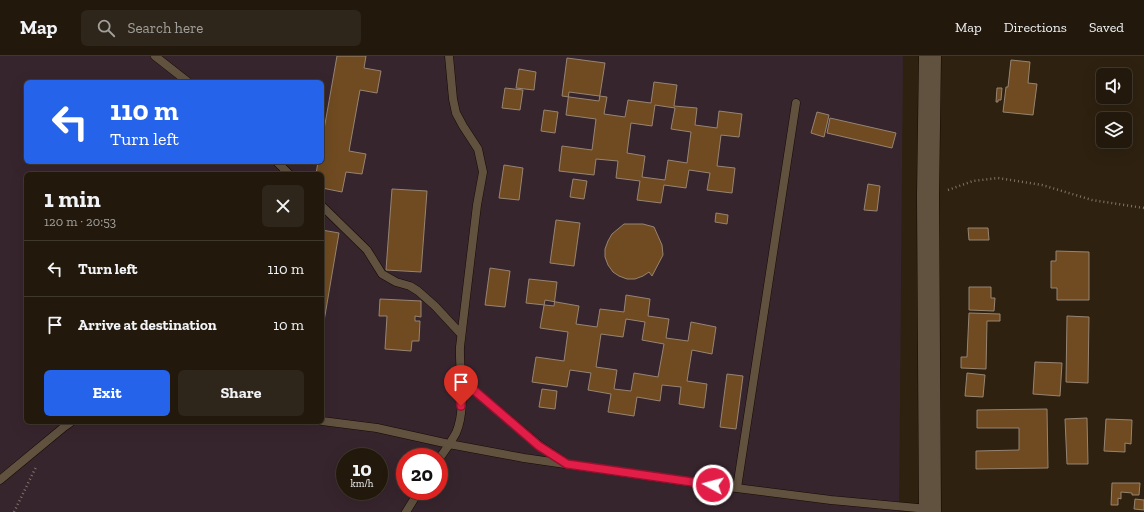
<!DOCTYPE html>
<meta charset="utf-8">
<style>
body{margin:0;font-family:"Zilla Slab",serif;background:#2e261a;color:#f1f3f6;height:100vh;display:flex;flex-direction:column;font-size:15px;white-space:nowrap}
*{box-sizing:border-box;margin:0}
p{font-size:13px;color:#a2a09d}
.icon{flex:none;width:22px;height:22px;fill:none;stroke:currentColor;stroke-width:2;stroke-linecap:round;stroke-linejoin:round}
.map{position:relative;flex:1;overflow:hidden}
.side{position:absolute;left:24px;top:116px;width:300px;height:252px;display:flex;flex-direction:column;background:#22190c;border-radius:6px;box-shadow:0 4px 16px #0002,0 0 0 1px #3f382d}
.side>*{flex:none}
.guide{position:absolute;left:24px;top:24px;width:300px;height:84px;border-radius:6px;box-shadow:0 4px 16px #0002,0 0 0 1px #3f382d;background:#2563eb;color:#fff;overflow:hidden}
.tools{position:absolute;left:1096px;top:12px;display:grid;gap:8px}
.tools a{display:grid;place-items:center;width:36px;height:36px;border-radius:6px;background:#22190c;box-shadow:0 4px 16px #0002,0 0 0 1px #3f382d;font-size:20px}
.speed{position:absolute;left:336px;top:392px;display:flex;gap:8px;font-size:20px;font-weight:700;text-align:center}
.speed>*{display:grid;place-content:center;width:52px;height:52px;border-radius:50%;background:#22190c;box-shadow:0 4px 16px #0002,0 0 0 1px #3f382d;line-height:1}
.speed small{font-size:10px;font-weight:400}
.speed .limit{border:6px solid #d22;background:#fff;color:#111}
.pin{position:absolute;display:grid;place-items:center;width:34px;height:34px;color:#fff;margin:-41px -17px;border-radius:50% 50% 50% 0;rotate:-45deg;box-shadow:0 0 4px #0007}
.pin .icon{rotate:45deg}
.me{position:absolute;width:44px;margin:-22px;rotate:277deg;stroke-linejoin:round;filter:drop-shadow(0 0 3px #0008)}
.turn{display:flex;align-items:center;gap:14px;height:84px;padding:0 20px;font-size:18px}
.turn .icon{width:52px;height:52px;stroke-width:2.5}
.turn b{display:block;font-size:28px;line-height:34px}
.round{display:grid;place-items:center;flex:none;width:42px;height:42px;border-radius:6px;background:#2e261a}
.headline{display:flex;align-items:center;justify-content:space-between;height:68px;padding:0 20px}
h1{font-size:24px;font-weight:800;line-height:30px}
.button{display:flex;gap:8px;margin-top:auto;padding:8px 20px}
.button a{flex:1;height:46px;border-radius:6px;background:#2563eb;color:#fff;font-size:16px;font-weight:800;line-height:46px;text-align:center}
.button a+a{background:#2e261a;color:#f1f3f6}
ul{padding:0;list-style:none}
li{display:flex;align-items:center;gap:12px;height:56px;padding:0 20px;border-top:1px solid #3f382d}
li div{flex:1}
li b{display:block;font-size:15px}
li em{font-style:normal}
header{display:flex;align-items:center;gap:24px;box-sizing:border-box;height:56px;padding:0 20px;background:#22190c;border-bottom:1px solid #3f382d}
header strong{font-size:19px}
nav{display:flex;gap:22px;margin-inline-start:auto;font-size:14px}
.search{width:280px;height:36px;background:#2e261a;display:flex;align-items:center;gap:10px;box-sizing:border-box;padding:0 14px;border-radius:6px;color:#a2a09d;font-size:15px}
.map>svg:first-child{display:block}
.education{fill:#37252d;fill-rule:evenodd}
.building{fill:#704b21;stroke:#968472;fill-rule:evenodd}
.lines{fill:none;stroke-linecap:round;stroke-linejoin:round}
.service-casing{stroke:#160a00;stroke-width:9}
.secondary-casing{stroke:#160a00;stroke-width:23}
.path{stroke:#817567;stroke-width:2.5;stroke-dasharray:1 3;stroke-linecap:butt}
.service{stroke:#615240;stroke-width:8}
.secondary{stroke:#615240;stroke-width:22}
.route-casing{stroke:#92132f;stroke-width:10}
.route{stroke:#e11d48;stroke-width:7}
</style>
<header>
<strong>Map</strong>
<div class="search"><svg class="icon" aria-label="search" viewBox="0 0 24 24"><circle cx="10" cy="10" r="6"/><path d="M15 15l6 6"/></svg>Search here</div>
<nav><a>Map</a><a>Directions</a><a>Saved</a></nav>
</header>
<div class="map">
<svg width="1144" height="456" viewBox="0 0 1144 456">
<rect width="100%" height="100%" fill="#2e2110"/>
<path class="education" d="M0 0H903L899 456H0ZM26 26H322V106H26ZM26 118H322V366H26ZM345 401H379V435H345ZM405 401H439V435H405Z"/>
<path class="building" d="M337 0H366L364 12 381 15 377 37 360 34 349 95 366 98 362 118 346 116 342 136 322 132V118H316L318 106H322V85Z
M567 2 605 7 599 45 562 40Z
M1011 4 1030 6 1028 27 1037 28 1033 59 1003 56 1006 31H1008Z
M519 13 536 16 534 34 516 32Z
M654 26 677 29 674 50 697 52 695 69 717 72 719 55 742 58 739 81 721 79 717 110 735 112 732 137 707 134 710 117 689 114 686 132 664 129 661 147 637 144 640 125 616 122 618 105 596 103 594 119 559 115 562 90 592 94 596 63 566 59 569 36 607 41 604 58 625 61 628 44 651 47ZM655 49 675 52 671 73 691 76 687 107 668 104 665 124 642 121 645 100 627 97 631 67 652 70Z
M505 32 523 34 520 54 502 52Z
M997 32H1002L1001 44H998V46H996Z
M544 54 558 56 555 77 541 75Z
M817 56 829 59 824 81 811 77Z
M830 62 896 77 892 92 827 77Z
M504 109 523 112 519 144 499 142Z
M573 123 587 125 584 143 570 141Z
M868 128 880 130 877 155 864 154Z
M392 133 427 135 421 216 386 214Z
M716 157 728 159 727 168 715 166Z
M556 164 580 167 574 210 550 207Z
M624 168H643L654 171 662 189 663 199 652 220 649 216 643 220 635 223H627L619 220 613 216 608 209 605 201V193L608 185 612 178Z
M968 172H988L989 184H969Z
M322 174 339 177 322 277Z
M1056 195 1089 196V244H1057V232H1051V205H1056Z
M490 212 510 215 505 251 485 249Z
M529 223 557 226 554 250 526 247Z
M969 231H991V242H995L994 255 969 254Z
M626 239 650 243 648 260 669 263 666 282 688 285 691 266 716 271 712 298 692 294 687 325 707 328 704 352 679 348 681 331 662 329 660 345 637 341 634 360 608 356 611 338 588 334 591 317 570 314 567 331 532 326 536 301 564 305 568 276 540 272 545 244 579 250 576 268 597 271 600 253 624 256ZM626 263 645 266 642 284 664 288 658 321 634 317 631 335 614 333 617 314 596 311 601 278 623 281Z
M380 243 421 245V261L415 260V265H420L419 285H412L411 295 385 293 387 260H379Z
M969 257 1000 258V265H987L986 313 961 312V301H967Z
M1067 260 1089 261 1088 327 1066 326Z
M1035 306 1062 307 1060 340 1033 338Z
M967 317 985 319 983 341 965 340Z
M727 318 743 320 736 373 720 371Z
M542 333 557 335 555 353 539 351Z
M1047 353 1048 412 976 413V395L1019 394V372H977V354Z
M1087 362 1088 408H1067L1065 363Z
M1106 363 1132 364 1131 388 1125 387V396L1104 395Z
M1112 427H1140L1139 439H1132V437L1121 436V443L1118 442V449H1111Z
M1135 443 1144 444V454L1134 453Z"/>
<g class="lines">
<defs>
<path id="service" d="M155 0 188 26
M277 106 289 118
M322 150 367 194 382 218 396 226 410 230 418 235 435 250 461 278
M461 323 539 389 565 406
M322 365 377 372 449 388 524 402 689 426 831 444 928 453
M439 403C445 395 451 386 456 377 467 352 459 317 460 291L477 149 483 116 478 93 463 70 456 57 453 43 449 0
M0 424 64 371 71 366
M737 432 796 47
M406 456 419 435"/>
<path id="secondary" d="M930 456 928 140 930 0"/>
</defs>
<use href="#service" class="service-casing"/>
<use href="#secondary" class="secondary-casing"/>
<path class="path" d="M948 134 973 125 998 122 1042 129 1092 144 1144 152
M14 456 36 411"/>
<use href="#service" class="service"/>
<use href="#secondary" class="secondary"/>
</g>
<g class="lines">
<defs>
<path id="route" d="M461 350V323L539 390 567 408 713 429"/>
</defs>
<use href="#route" class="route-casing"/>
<use href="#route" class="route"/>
</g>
</svg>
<div class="tools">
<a><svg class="icon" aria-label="sound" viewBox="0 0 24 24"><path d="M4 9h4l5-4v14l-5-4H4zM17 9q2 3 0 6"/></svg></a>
<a><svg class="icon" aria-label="layers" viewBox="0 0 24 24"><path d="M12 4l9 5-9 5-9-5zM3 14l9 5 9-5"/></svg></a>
</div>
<div class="speed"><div>10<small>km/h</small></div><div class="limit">20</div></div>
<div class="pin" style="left:461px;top:350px;background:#d93025"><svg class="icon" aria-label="arrive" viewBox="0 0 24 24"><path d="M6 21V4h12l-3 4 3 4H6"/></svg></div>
<svg class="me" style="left:713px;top:429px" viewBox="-20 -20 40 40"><circle r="17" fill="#e11d48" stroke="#fff" stroke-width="3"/><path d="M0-11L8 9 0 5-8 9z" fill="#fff"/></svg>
<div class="guide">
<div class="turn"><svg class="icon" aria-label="left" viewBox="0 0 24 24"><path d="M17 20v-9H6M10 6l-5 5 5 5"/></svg><div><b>110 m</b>Turn left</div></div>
</div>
<section class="side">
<div class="headline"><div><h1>1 min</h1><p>120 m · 20:53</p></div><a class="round"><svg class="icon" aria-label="close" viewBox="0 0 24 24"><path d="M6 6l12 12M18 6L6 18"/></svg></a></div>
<ul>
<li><svg class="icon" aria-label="left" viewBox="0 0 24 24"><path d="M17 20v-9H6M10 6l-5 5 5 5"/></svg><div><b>Turn left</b></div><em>110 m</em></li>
<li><svg class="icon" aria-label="arrive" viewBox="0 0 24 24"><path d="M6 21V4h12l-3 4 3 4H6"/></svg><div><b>Arrive at destination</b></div><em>10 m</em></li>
</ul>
<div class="button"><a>Exit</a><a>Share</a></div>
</section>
</div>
